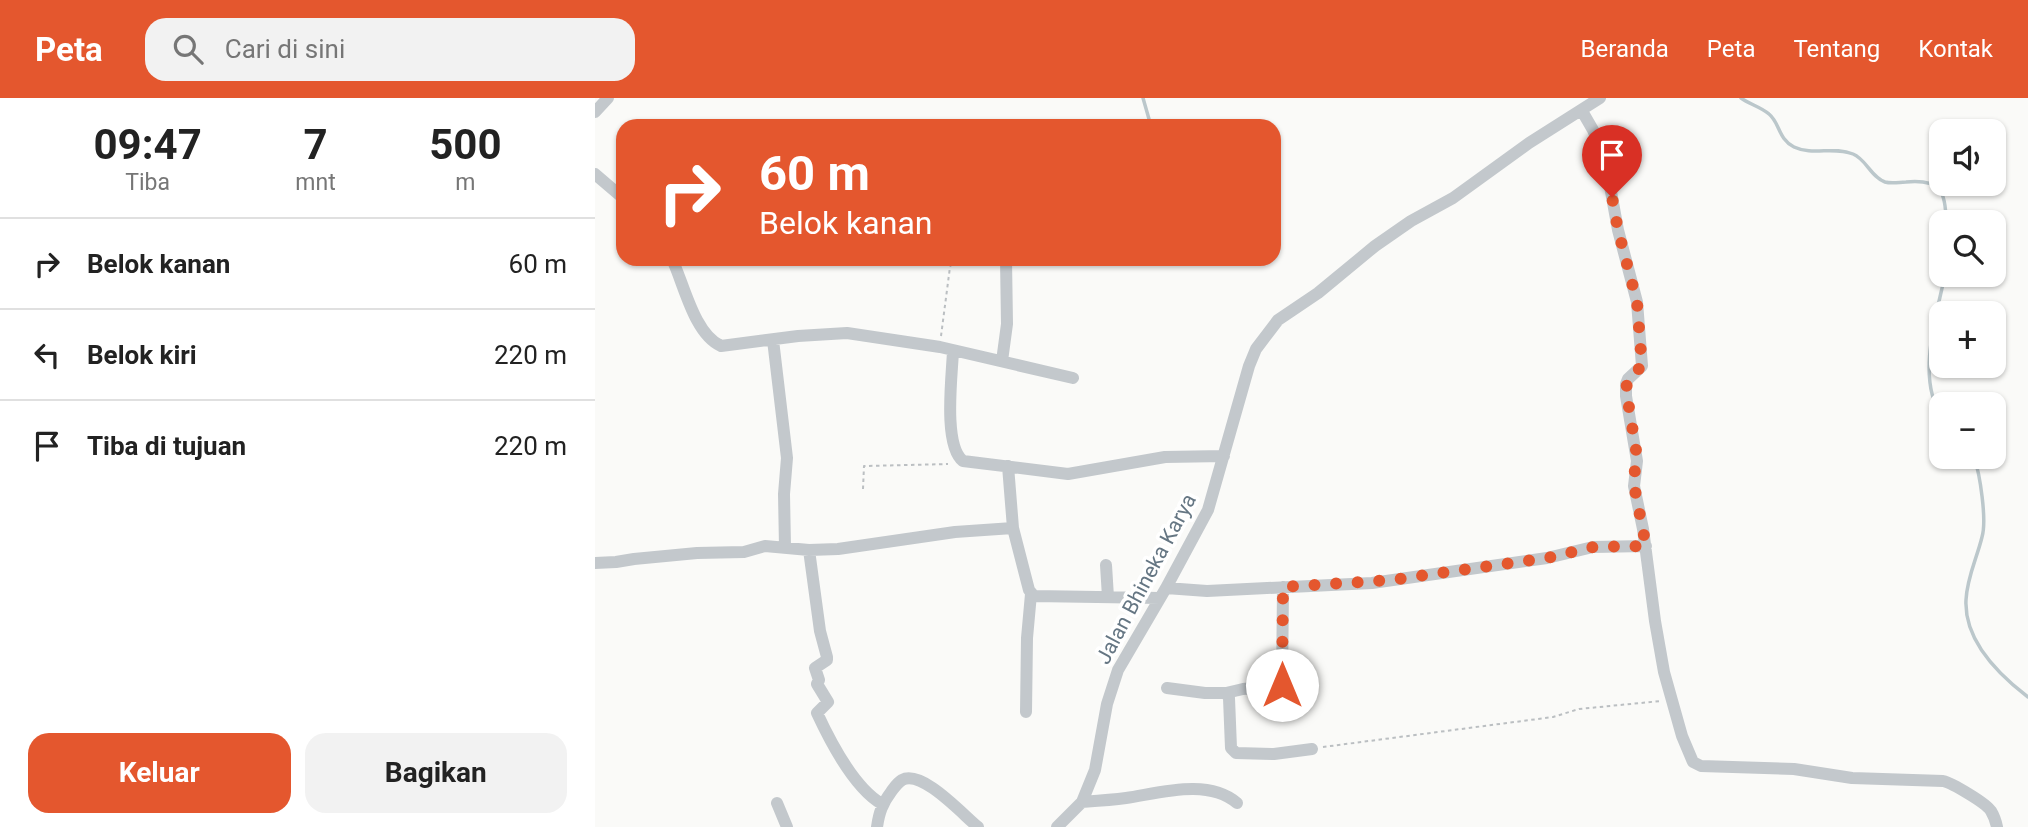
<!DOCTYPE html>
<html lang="id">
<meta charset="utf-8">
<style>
body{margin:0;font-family:Roboto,sans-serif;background:#f2f2f2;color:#222;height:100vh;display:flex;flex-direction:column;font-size:26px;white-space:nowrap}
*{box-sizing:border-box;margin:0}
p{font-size:23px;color:#767676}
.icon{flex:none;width:38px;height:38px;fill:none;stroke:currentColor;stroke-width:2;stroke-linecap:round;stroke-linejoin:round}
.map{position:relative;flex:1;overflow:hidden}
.side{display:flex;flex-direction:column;background:#fff;width:595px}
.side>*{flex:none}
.hud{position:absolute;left:21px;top:21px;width:665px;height:147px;border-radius:21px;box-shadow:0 2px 5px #0004;background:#e4572e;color:#fff;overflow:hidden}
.fabs{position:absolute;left:1334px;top:21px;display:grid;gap:14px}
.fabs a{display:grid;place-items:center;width:77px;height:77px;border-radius:14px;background:#fff;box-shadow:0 2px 5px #0004;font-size:35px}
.pin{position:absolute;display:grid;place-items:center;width:60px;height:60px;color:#fff;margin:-72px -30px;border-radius:50% 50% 50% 0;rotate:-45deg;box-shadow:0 0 7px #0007}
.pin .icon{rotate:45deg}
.me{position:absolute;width:77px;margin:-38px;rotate:0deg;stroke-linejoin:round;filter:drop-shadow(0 0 5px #0008)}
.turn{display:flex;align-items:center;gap:24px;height:147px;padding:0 28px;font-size:32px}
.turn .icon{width:91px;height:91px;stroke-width:2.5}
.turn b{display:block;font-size:49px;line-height:60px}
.eta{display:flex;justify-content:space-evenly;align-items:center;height:119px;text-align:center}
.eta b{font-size:42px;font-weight:700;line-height:49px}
.cta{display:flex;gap:14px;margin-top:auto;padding:14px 28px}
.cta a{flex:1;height:80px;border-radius:21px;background:#e4572e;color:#fff;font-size:28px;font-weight:700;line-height:80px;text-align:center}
.cta a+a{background:#f2f2f2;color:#222}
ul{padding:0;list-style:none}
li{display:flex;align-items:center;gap:21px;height:91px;padding:0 28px;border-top:2px solid #e0e0e0}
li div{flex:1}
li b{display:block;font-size:26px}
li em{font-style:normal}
header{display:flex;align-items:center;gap:42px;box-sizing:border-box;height:98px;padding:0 35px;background:#e4572e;color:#fff}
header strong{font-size:33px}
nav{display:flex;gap:38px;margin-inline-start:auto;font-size:24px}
.search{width:490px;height:63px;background:#f2f2f2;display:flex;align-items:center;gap:18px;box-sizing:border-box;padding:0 24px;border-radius:21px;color:#767676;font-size:26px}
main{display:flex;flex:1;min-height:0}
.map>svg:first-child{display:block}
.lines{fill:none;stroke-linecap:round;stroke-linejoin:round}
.stream{stroke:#bbc7cb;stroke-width:3.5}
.path{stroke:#bbbfc2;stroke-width:2;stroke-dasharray:3.5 3.5;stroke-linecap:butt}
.minor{stroke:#c3c8cc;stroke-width:12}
.route{stroke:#e4572e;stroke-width:12;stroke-dasharray:0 21.6}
.labels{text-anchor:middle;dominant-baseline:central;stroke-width:7;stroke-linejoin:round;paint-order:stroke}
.street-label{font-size:21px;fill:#657683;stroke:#fff}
</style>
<header>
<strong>Peta</strong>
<div class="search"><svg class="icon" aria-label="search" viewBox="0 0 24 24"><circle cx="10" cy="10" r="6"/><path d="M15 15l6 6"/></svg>Cari di sini</div>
<nav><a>Beranda</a><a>Peta</a><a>Tentang</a><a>Kontak</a></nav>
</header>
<main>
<section class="side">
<div class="eta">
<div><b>09:47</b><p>Tiba</p></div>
<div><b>7</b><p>mnt</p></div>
<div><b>500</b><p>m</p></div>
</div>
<ul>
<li><svg class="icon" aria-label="right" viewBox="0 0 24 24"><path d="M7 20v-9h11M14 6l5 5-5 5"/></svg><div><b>Belok kanan</b></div><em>60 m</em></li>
<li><svg class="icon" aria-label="left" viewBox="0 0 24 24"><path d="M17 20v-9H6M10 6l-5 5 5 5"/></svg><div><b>Belok kiri</b></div><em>220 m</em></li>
<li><svg class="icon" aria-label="arrive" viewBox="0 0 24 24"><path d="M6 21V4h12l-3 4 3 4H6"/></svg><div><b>Tiba di tujuan</b></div><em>220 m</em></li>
</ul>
<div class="cta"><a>Keluar</a><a>Bagikan</a></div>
</section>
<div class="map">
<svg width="1433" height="729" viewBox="0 0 1433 729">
<rect width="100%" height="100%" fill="#fafaf8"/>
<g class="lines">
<path class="stream" d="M548 0 556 28
M1146 0C1154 6 1166 9 1174 16 1185 25 1183 41 1199 49 1218 58 1238 48 1258 56 1271 61 1276 79 1290 84 1297 86 1305 84 1311 84 1345 81 1351 92 1351 124
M1346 316C1321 281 1342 215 1350 177
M1379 359C1385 376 1392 422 1387 439 1382 460 1372 479 1371 502 1369 542 1403 576 1433 599"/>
<path class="path" d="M346 238 355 169 358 161
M268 391 269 368 353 366
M728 649 958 619 984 611 1066 603"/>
<path class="minor" d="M987 13 998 32 1010 61 1023 132 1042 204 1047 268 1033 281 1031 286V298L1042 363 1039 388 1048 431 1060 523 1069 574 1087 638 1098 664 1106 668 1199 671 1257 680 1348 683C1357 685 1391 705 1396 713 1399 718 1401 724 1402 729
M0 14 13 0
M0 76 28 100
M77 161C89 186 99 236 126 248L203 238 252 235 345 249 478 280
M178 242 192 360 189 396 190 449
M358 253C357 278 348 347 368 363L473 376 570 359 629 358
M407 263 412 226 411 161
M413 368 418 430
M214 452 225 533 232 559V562L220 570 224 582 222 586 233 604 222 615C235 643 259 690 287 706
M0 465 21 464 39 461 102 455 149 454 170 448 214 452 243 451 360 434 418 430 434 492 439 498 565 500
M511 467 513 499
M571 490 612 493 777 485 952 460 998 449 1051 448
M687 587 688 489
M572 590 610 595H631L648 591 712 585
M631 595 634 600 636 650 641 655 679 656 717 651
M431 614 432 540 436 496
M487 704C501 703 516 702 531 700 565 695 613 680 642 705
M182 705 192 729
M282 729C284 715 287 706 296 694 299 690 302 685 307 682 327 671 368 717 383 729
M462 729 487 704 500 672 512 606 523 572 571 490 613 412 654 268 661 251 683 222 723 195 780 148 816 123 858 100 934 45 1005 0"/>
</g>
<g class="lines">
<path class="route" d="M687 587 688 489 796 482 952 460 998 449 1051 448 1039 387 1041 352 1031 291 1033 281 1047 268 1042 204 1023 132 1017 99"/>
</g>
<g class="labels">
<g class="street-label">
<text transform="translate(551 481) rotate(-62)">Jalan Bhineka Karya</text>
</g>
</g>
</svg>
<div class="fabs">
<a><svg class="icon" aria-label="sound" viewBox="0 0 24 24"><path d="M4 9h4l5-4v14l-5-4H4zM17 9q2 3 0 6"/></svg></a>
<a><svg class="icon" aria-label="search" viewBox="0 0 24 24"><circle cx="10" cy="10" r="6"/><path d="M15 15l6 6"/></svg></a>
<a>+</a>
<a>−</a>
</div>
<div class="pin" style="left:1017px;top:99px;background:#d93025"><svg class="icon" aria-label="arrive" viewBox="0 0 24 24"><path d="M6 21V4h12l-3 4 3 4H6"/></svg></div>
<svg class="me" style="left:687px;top:587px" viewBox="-20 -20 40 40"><circle r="19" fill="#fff"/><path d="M0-13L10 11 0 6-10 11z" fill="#e4572e"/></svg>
<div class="hud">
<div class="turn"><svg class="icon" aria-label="right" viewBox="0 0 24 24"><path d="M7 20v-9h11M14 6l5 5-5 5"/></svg><div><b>60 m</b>Belok kanan</div></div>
</div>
</div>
</main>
